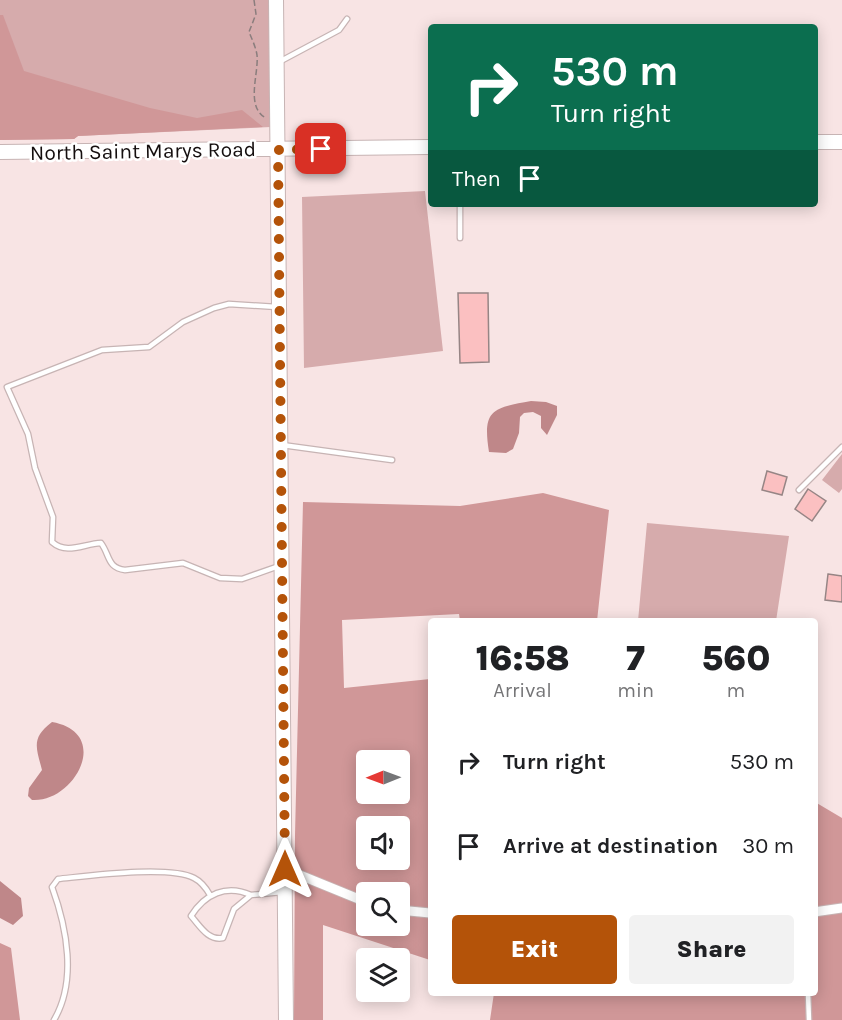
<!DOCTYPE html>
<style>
body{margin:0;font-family:Karla,sans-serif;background:#f2f2f2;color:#202124;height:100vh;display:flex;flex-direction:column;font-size:22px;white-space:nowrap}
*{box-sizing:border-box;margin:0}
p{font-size:20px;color:#757577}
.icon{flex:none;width:33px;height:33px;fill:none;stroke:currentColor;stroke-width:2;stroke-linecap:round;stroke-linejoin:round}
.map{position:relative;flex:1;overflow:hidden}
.drawer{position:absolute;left:428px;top:618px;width:390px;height:378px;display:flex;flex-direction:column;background:#fff;border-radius:6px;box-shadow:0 3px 15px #0003}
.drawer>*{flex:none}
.hud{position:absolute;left:428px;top:24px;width:390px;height:183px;border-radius:6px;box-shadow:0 3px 15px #0003;background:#0b6e4f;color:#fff;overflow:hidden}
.needle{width:39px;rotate:269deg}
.fabs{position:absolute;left:356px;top:750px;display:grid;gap:12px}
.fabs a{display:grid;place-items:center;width:54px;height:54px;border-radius:6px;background:#fff;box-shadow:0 3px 15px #0003;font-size:30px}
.pin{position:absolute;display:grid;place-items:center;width:51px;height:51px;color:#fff;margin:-26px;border-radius:12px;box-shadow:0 3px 9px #0006}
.me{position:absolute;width:66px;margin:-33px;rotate:0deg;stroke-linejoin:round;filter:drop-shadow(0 0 4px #0008)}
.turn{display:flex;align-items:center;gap:21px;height:126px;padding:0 24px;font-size:27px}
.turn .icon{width:78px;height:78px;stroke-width:2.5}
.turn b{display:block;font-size:42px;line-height:51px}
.then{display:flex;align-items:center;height:57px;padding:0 24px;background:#0003;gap:12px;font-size:22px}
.eta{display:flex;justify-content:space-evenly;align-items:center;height:102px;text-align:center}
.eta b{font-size:36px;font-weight:800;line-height:42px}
.cta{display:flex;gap:12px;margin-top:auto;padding:12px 24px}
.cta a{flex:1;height:69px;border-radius:6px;background:#b45309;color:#fff;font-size:24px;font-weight:800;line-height:69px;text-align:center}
.cta a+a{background:#f2f2f2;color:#202124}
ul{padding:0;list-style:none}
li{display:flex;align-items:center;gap:18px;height:84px;padding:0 24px}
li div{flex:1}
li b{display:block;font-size:22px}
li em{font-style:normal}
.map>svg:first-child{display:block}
.green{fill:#d6abac}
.forest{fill:#d09798;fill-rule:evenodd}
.water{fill:#bf8789}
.building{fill:#fbc0c1;stroke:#968585;stroke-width:1.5}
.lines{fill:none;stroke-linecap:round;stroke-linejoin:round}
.lane-casing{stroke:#c7b4b4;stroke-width:7}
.street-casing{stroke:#c7b4b4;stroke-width:11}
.secondary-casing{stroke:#c7b4b4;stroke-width:16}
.path{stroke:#8a7d7d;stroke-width:1.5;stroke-dasharray:6 3;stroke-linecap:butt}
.lane{stroke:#fff;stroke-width:4.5}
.street{stroke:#fff;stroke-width:9}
.secondary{stroke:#fff;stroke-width:14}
.route{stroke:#b45309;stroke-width:10;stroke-dasharray:0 18}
.labels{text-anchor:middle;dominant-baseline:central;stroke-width:5;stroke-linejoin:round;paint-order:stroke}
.street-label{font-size:21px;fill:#140e0e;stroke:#fff}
</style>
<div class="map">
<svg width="842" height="1020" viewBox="0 0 842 1020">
<rect width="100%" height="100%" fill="#f8e4e4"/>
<path class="green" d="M0 0H269L271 127 78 136 74 139 0 140Z
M425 191 443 351 304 368 302 197Z
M842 454V489L839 493 822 480Z
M647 523 789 536 776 621H638Z"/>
<path class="forest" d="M0 15H3L24 71 150 108 197 118 242 110 263 127 78 136 74 139 0 140Z
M543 493 609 510 597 621H460L459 614 342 620 344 688 430 679V960L323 925V1020H294L295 835 303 502 460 506ZM366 760H399V794H366ZM366 826H399V860H366ZM366 892H399V926H366Z
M815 802 842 818V1020H490L494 993H814Z
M0 943 11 948 20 1020H0Z"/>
<path class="water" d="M531 401 546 402 557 406V415L547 435 541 428V416L533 412 524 413 520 417 519 433 513 449 506 453 489 452C482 409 493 408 531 401Z
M52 722C113 733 74 803 32 800L28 796 29 788 42 770C36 747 31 738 52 722Z
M0 881 21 898 23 916 13 925 0 918Z"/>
<path class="building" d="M458 293H488L489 362 460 363Z
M767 471 787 477 782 495 762 490Z
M808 489 826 501 812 521 795 509Z
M828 574 842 576V602L825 600Z"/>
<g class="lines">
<defs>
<path id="lane" d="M279 62 339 30 347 19
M460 238V204
M277 307 229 304 214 308 183 322 149 347 102 350 7 387 28 434 35 468 53 517 52 542C67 555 83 544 101 543 110 555 107 568 125 570L183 563 220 578 242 579 279 566
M282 445 392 460
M799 490 842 447
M251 895C226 884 205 894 191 916 200 926 208 941 223 938L234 909 251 895 282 892
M808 993 809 1020
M54 1020C77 981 67 928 52 887L58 879C88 876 168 865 194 878 202 882 206 888 210 895"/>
<path id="street" d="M285 869 366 902
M399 910 430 913
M814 912 842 908"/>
<path id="secondary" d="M276 0 286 1020
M814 142H842
M0 152 430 147"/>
</defs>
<use href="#lane" class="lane-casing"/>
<use href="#street" class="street-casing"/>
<use href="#secondary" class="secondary-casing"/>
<path class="path" d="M254 0 256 14 249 32C252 39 256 48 257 55 259 74 245 107 266 118"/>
<use href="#lane" class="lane"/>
<use href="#street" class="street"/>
<use href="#secondary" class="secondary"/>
</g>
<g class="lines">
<path class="route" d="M285 869 278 150 321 149"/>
</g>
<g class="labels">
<g class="street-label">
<text transform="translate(143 151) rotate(-1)">North Saint Marys Road</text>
</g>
</g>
</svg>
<div class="fabs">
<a><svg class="needle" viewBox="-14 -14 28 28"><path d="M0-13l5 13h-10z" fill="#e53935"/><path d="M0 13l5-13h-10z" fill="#757577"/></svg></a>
<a><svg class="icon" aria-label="sound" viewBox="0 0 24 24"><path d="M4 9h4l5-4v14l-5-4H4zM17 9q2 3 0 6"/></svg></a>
<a><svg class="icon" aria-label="search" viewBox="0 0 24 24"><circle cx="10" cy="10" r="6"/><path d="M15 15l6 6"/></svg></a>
<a><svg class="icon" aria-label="layers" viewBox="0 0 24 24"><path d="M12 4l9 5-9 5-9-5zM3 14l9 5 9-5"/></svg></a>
</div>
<div class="pin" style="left:321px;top:149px;background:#d93025"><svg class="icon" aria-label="arrive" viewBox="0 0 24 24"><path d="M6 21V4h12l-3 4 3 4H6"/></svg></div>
<svg class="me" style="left:285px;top:869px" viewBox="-20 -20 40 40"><path d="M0-17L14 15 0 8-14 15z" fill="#b45309" stroke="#fff" stroke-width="4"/></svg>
<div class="hud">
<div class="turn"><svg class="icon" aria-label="right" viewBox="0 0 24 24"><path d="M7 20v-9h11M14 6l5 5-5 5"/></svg><div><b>530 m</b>Turn right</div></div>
<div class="then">Then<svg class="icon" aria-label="arrive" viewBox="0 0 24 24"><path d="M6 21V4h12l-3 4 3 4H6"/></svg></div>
</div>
<section class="drawer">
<div class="eta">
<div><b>16:58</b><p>Arrival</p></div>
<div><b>7</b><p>min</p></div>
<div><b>560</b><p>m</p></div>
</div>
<ul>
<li><svg class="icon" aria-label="right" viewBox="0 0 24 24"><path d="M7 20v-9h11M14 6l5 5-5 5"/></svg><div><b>Turn right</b></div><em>530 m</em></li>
<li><svg class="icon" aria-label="arrive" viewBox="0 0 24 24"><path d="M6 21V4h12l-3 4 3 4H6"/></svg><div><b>Arrive at destination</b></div><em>30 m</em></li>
</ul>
<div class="cta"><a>Exit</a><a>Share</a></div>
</section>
</div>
